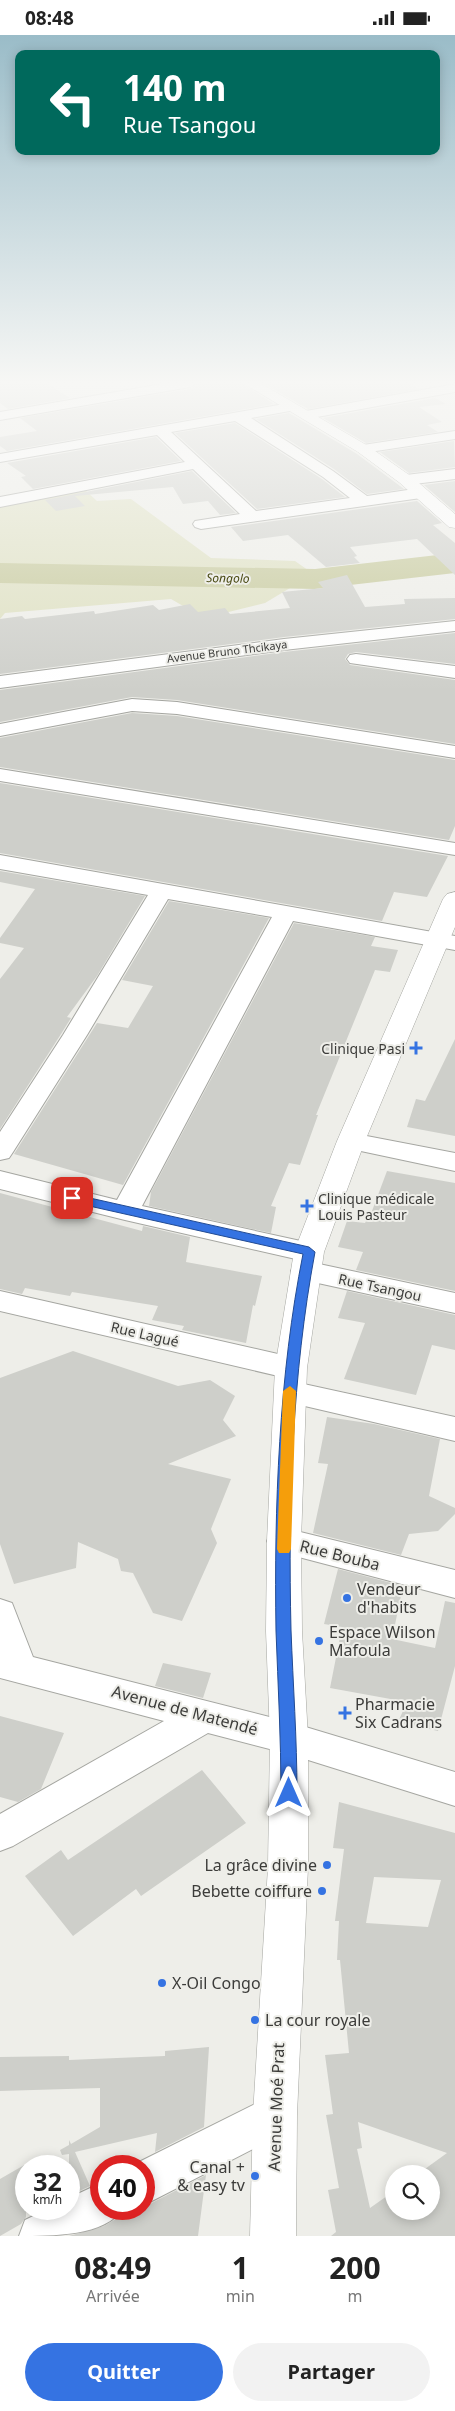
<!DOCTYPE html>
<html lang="fr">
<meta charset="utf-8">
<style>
body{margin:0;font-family:"Noto Sans",sans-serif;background:#f2f2f2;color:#222;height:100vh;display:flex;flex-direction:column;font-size:19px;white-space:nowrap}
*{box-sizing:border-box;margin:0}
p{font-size:16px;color:#767676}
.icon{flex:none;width:28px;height:28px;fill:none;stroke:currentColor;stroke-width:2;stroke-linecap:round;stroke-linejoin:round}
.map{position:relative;height:2201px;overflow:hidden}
.sheet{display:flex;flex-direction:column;background:#fff;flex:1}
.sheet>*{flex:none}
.banner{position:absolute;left:15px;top:15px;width:425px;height:105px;border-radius:10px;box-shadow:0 2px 12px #0003;background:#00695c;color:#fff;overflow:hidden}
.buttons{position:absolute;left:385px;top:2130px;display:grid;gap:10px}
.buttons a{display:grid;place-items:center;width:55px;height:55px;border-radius:50%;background:#fff;box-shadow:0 2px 12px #0003;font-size:25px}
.speed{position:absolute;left:15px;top:2120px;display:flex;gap:10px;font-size:25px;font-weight:700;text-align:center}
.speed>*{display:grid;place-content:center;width:65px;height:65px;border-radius:50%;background:#fff;box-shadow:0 2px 12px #0003;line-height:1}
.speed small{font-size:12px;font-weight:400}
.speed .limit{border:8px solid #d22;background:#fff;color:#111}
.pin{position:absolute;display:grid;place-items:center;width:42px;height:42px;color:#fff;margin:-21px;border-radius:10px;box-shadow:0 2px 8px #0006}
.me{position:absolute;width:55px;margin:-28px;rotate:0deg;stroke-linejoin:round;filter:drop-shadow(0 0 4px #0008)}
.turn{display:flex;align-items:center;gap:18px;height:105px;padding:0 25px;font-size:22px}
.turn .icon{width:65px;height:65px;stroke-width:2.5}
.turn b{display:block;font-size:35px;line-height:42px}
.eta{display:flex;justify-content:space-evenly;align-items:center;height:85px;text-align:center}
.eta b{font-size:30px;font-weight:700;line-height:35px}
.cta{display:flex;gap:10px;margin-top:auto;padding:10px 25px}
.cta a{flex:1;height:58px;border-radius:30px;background:#3573e2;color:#fff;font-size:20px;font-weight:700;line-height:58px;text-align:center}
.cta a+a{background:#f2f2f2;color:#222}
.status{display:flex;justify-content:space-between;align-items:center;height:35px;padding:0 25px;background:#fff;direction:ltr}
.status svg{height:14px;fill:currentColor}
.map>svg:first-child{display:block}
.green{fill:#dee0c1}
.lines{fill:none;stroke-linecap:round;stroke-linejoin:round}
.river{fill:#c5c899;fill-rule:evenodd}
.building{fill:#cecfca;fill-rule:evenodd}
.minor-casing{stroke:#a5a6a1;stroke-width:2}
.tertiary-casing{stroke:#a5a6a1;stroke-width:1}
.minor{fill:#fff;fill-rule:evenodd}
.tertiary{fill:#fff;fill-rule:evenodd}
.route{fill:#3573e2;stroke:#224b93}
.slow{fill:#f59e0b}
.poi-dot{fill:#3573e2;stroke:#eeeee9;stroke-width:2}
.labels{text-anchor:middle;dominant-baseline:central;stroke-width:4;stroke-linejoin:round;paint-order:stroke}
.far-street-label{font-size:11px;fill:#3c3c3a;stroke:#eeeee9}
.far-water-label{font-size:12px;font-style:italic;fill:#4a4b14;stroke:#eeeee9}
.poi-label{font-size:14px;fill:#3c3c3a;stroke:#eeeee9;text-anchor:end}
.street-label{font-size:14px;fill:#3c3c3a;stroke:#eeeee9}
.near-street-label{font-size:16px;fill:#3c3c3a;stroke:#eeeee9}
.near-poi-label{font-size:16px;fill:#3c3c3a;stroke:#eeeee9;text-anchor:start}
</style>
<div class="status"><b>08:48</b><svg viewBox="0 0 49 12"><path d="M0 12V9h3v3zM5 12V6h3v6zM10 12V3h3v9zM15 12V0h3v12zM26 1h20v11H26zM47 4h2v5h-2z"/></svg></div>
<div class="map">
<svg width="455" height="2201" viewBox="0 0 455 2201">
<rect width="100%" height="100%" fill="#eeeee9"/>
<path class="green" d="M85 455 97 466 131 464 211 523 295 526 315 540 455 520V533L290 553 265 568 204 583 171 564 5 578 0 584V469Z"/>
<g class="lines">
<path class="river" d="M455 518V538L315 554 0 548V528L315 534Z"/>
</g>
<path class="building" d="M0 348H46L70 363 8 374 0 368Z
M199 348H241L274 369 7 416 0 411V402L37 396 20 383 190 354Z
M263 348H410L420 354 308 374Z
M435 363 446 369 419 372 442 387 427 390 438 397 366 408 323 383Z
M289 378 357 419 404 454 367 459 334 434 256 384Z
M235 388 322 444 345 462 257 474 175 398Z
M156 402 181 426 33 454 21 442 26 441 7 428Z
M454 406 455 432 409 438 380 417Z
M192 436 236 478 220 480 208 466 183 469 173 452 75 461 85 471 56 476 45 465Z
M455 446V477L424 450Z
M417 466 442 488 433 490 455 508V540L417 504 350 512 357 521 354 522 360 528 326 532 288 500 243 506 231 492Z
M347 540 365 572 405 569 404 564 455 563V584L284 602 0 639V584L22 581 25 584 94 576 95 579 153 570 159 575 190 569 198 577 225 573 230 579 290 573 282 557 323 553 318 547Z
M455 598V629L356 617 348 619 345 624 350 630 455 645V709L177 665 132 662 0 687V655L284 617Z
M132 678 177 681 455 725V791L449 805 0 732V703Z
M0 748 448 821 427 862 394 857 382 886 0 818Z
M0 836 145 861 97 941 67 982 71 983 61 999 0 1094V944L24 913 0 908V903L35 854 0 847Z
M169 866 269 883 123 1150 14 1119 97 988 128 993 153 951 122 945Z
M294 888 375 902 371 911 398 915 390 937 375 935 316 1080H318L300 1130 289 1128 271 1171 276 1172 271 1198 149 1171 151 1157Z
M455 1004V1101L407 1092 416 1064 425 1066Z
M387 1136 455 1148V1256L356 1235 363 1217 338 1212 347 1186 365 1188 367 1184H369Z
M0 1158 142 1196 143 1191 190 1202 186 1227 262 1241 255 1271 253 1270 246 1308 182 1295 184 1291 152 1285 158 1271 72 1257 70 1261 25 1253 22 1259 0 1254Z
M347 1256 455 1280V1315L432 1310 416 1360 344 1344 365 1288 338 1283Z
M73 1316 178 1351 210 1345 235 1361 223 1385 236 1401 168 1429 231 1444 211 1494 217 1508 182 1586 153 1578 133 1538 121 1536 118 1524 78 1507 76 1533 14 1549 0 1509V1343Z
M327 1382 374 1389 440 1404 429 1461 455 1473V1479L438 1496 409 1499 401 1520 313 1498 328 1429 318 1428Z
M338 1534 403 1551 392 1604 435 1613 445 1566 455 1568V1631L438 1696 398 1687 407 1667 330 1653 342 1592 324 1589Z
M163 1628 211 1638 203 1663 155 1651Z
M0 1681 64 1698 41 1754 18 1767 0 1762Z
M202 1735 246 1788 141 1861 136 1854 73 1901 25 1841 61 1815 68 1825Z
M339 1767 455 1798V2201H331L336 2197 328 2155 339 2153 326 2080 333 2079 325 2020 349 2018 340 1925H337L339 1886H335L344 1814 333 1813ZM374 1842 441 1845 428 1892 366 1888ZM358 2087 447 2118 418 2139H431V2176H394V2156L370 2173 357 2114 362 2113Z
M209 2012 204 2092 155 2117 157 2098 75 2117 90 2151 69 2161V2119L62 2120 60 2115 69 2110V2105L71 2109 100 2092V2053L0 2056V2022L69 2021V2025L165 2021V2016Z
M26 2129V2182L21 2189 0 2201V2144Z
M206 2140 198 2201H69L104 2191 116 2184 124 2174H144V2172Z"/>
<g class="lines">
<defs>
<path id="minor" d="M168 348H197L190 352 0 385V377Z
M455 349V357L306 384 299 380 306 376Z
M290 368 295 369 297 372 295 375 251 383 333 436 367 461 421 453 429 458 421 463 201 494 195 492 193 489 195 486 240 479 193 434 0 472V462L185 427 157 400 0 427V419ZM235 386 323 442 350 463 256 476 171 397Z
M455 396V404L363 418 356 414 363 410Z
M455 434V444L406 450 398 445 406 440Z
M455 586V596L284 615 0 653V641L284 604Z
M356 619 455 631V643L350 628 347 624 350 620Z
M132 664 177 667 455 711V723L177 679 132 676 0 701V689Z
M0 734 455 808V820L0 746Z
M0 820 455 901V915L293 886 142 1171 319 1210 323 1217 319 1224 309 1227 125 1185 0 1154V1136L117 1165 272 882 168 864 87 1000 13 1117 9 1123 0 1125V1097L63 1000 148 860 0 834Z
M351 1098 455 1118V1136L342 1112 338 1106 342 1100Z
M305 1226 455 1258V1278L295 1243 291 1236 295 1229Z
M0 1256 291 1322 302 1325 306 1333 302 1341 291 1344 0 1276Z
M290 1346 455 1382V1406L279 1365 275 1357 279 1349Z
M284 1493 455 1535V1563L272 1515 267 1506 272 1497Z
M0 1564 12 1568 33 1622 289 1687 455 1737V1771L289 1719 208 1698 13 1811 0 1816V1779L164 1686 0 1643Z
M275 2059 290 2065 296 2080 290 2095 144 2170V2131H131Z
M101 2148V2174H122C106 2201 52 2201 19 2201L25 2185 48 2174H69V2163Z"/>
<path id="tertiary" d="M243 348H260L368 411 412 442 455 479V493L449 492 400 448 358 417Z
M455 857V892L365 1106 324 1217 307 1333 301 1506 302 1596 308 1703V1832L297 2080 296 2201H250L253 2080 268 1832 270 1703 266 1596 267 1506 275 1333 294 1217 337 1106 443 864 447 859Z"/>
</defs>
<use href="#minor" class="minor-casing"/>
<use href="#tertiary" class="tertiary-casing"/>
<use href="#minor" class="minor"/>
<use href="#tertiary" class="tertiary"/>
</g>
<linearGradient id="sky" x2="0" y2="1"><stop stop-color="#9abcc8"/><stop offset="0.53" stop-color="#f7f7f5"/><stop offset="1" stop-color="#f7f7f5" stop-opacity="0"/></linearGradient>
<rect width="455" height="656" fill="url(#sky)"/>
<path class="route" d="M72 1159 309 1212 315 1217C292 1340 288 1469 291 1595 293 1649 297 1704 297 1758L294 1763 289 1765 283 1763 281 1758C281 1704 278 1650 276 1596 274 1473 279 1339 303 1219L67 1166 66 1163Z"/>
<path class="slow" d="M290 1351 296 1356 291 1514 289 1518H279L277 1514 283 1356Z"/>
<g class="poi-dot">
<path d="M413.5 1005.5h5v5h5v5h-5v5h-5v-5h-5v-5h5z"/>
<path d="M304.5 1163.5h5v5h5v5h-5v5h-5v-5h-5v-5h5z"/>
<circle cx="347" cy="1563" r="5"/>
<circle cx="319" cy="1606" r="5"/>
<path d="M342.5 1670.5h5v5h5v5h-5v5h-5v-5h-5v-5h5z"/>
<circle cx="327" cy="1830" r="5"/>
<circle cx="322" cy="1856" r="5"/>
<circle cx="162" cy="1948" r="5"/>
<circle cx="255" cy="1985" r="5"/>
<circle cx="255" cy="2141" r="5"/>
</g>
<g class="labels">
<g class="far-street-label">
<text transform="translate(227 616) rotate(-7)">Avenue Bruno Thcikaya</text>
</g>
<g class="far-water-label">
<text transform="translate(228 543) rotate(1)">Songolo</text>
</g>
<g class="poi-label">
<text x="405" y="1013">Clinique Pasi</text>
<text x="318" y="1163" text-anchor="start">Clinique médicale<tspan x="318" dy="16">Louis Pasteur</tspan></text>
</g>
<g class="street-label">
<text transform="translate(380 1252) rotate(12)">Rue Tsangou</text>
<text transform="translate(145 1299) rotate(13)">Rue Lagué</text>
</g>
<g class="near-street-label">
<text transform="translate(340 1520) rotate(14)">Rue Bouba</text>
<text transform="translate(185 1675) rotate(15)">Avenue de Matendé</text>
<text transform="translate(276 2072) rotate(-88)">Avenue Moé Prat</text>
</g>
<g class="near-poi-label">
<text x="357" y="1554">Vendeur<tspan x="357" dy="18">d'habits</tspan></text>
<text x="329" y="1597">Espace Wilson<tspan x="329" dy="18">Mafoula</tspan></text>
<text x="355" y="1669">Pharmacie<tspan x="355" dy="18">Six Cadrans</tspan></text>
<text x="317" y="1830" text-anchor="end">La grâce divine</text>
<text x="312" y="1856" text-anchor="end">Bebette coiffure</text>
<text x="172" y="1948">X-Oil Congo</text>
<text x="265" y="1985">La cour royale</text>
<text x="245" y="2132" text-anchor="end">Canal +<tspan x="245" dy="18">&amp; easy tv</tspan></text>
</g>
</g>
</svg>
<div class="buttons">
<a><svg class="icon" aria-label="search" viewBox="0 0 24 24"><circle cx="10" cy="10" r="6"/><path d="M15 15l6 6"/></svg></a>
</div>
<div class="speed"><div>32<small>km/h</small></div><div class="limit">40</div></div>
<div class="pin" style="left:72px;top:1163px;background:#d93025"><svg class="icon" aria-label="arrive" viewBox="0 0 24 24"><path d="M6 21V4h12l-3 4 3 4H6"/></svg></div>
<svg class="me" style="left:289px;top:1758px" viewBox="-20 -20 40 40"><path d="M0-17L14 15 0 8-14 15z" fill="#3573e2" stroke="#fff" stroke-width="4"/></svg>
<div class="banner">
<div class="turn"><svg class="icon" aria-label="left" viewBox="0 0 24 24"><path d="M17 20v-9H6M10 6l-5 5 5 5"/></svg><div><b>140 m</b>Rue Tsangou</div></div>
</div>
</div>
<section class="sheet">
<div class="eta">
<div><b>08:49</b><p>Arrivée</p></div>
<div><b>1</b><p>min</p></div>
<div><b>200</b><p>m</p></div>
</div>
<div class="cta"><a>Quitter</a><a>Partager</a></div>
</section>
